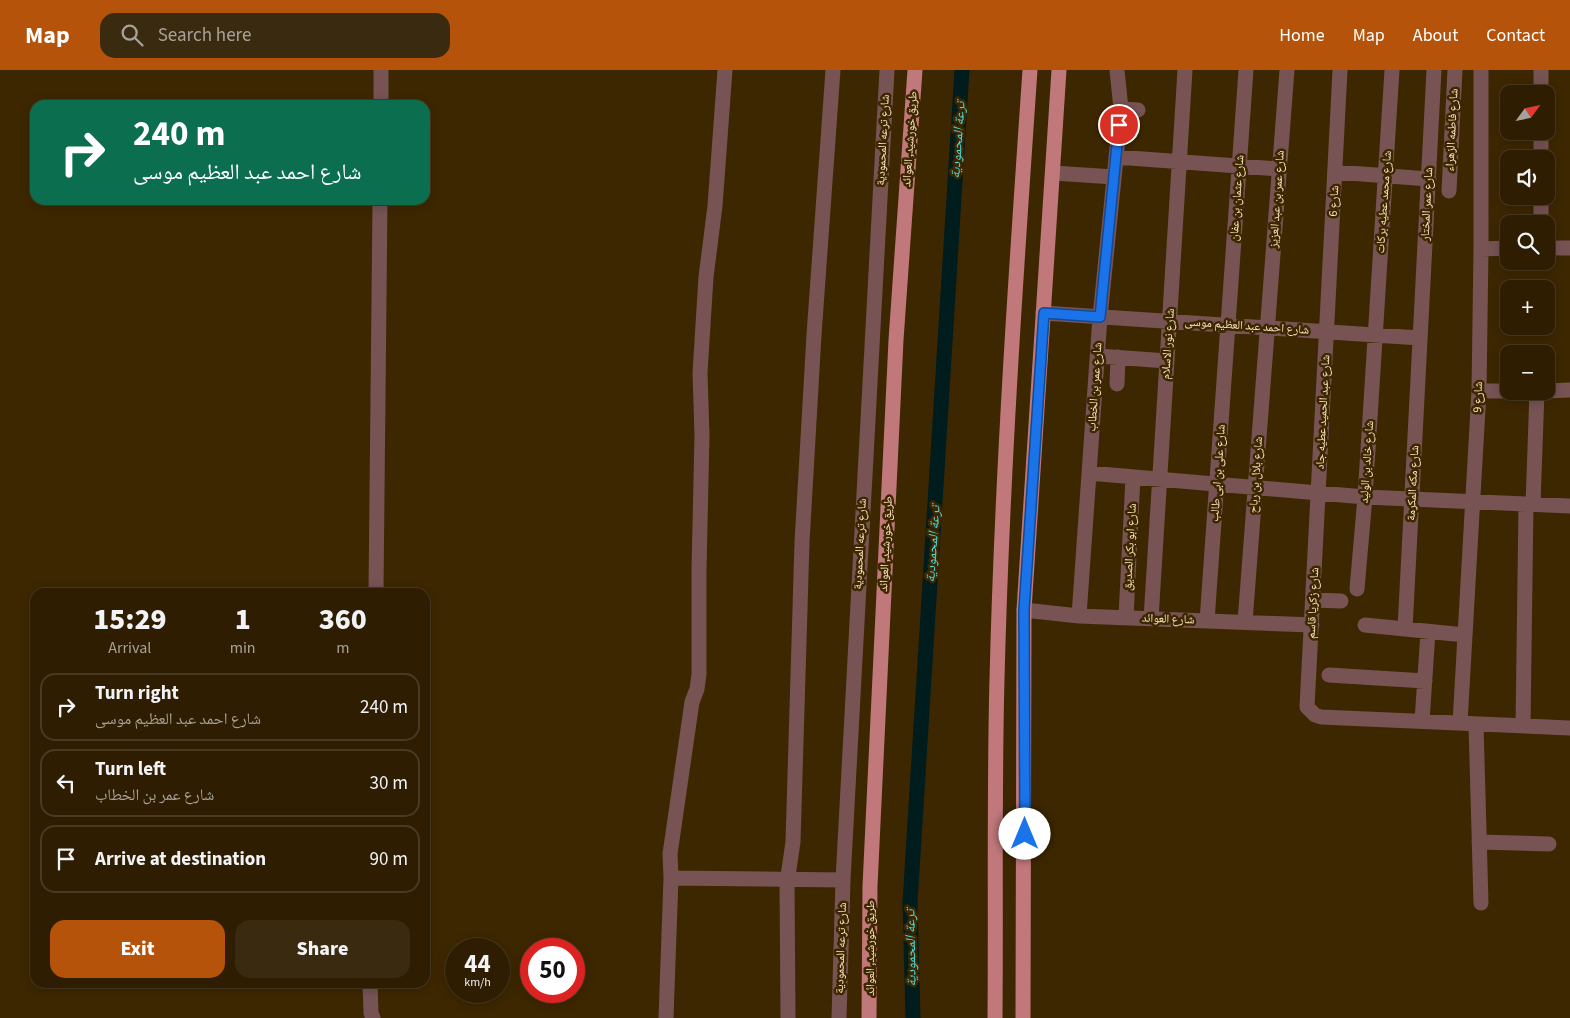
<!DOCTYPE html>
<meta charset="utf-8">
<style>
body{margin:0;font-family:"Source Sans 3","Noto Naskh Arabic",sans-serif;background:#3a2a0f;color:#f1f3f6;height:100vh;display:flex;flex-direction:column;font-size:19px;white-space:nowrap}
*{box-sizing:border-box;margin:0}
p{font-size:16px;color:#a7a299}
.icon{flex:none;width:28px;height:28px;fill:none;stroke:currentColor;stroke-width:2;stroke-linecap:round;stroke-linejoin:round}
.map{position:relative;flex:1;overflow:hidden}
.side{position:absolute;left:30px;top:518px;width:400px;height:400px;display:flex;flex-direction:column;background:#2e1d00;border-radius:15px;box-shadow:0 2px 12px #0003,0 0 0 1px #493b22}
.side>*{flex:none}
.banner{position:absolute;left:30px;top:30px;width:400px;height:105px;border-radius:15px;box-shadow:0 2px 12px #0003,0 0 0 1px #493b22;background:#0b6e4f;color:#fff;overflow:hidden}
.needle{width:32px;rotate:57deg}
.controls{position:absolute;left:1500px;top:15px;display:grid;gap:10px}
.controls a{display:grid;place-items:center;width:55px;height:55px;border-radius:10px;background:#2e1d00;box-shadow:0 2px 12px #0003,0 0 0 1px #493b22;font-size:25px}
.speed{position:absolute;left:445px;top:868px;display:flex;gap:10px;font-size:25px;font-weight:700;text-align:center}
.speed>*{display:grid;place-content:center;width:65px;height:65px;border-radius:50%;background:#2e1d00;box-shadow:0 2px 12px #0003,0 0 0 1px #493b22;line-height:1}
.speed small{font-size:12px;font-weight:400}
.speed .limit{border:8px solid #d22;background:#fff;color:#111}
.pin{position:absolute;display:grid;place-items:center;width:42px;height:42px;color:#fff;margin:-21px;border:2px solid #fff;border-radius:50%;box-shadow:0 1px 5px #0007}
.me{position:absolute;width:55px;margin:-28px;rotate:0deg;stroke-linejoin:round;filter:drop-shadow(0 0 4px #0008)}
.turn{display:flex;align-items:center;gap:18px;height:105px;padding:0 20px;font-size:22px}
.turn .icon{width:65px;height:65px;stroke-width:2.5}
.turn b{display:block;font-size:35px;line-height:42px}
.eta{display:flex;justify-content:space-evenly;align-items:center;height:85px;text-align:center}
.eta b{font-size:30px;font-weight:800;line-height:35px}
.action{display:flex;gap:10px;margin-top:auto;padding:10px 20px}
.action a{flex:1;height:58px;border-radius:15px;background:#b45309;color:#fff;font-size:20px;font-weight:800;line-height:58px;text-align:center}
.action a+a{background:#3a2a0f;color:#f1f3f6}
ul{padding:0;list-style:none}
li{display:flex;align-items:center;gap:15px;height:68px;margin:0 10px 8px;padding:0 10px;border:2px solid #493b22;border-radius:15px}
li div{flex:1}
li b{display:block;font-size:19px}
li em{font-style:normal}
header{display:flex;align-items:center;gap:30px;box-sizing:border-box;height:70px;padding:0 25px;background:#b45309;color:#fff}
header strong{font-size:24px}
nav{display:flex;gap:28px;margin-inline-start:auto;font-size:18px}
.search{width:350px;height:45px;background:#3a2a0f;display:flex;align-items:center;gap:12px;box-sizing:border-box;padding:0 18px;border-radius:15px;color:#a7a299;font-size:19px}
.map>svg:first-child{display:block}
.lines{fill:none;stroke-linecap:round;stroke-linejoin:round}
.canal{stroke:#011c1d;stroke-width:15}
.minor{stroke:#775354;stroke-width:15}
.major{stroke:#c0787b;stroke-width:15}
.route-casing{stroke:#114b97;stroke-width:12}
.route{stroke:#1a73e8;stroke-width:9}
.labels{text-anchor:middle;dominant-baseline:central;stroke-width:5;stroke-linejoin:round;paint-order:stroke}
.street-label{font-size:12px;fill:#fce4c1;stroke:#3d2700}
.water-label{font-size:14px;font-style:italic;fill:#4dd6d8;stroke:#3d2700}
</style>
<header>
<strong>Map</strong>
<div class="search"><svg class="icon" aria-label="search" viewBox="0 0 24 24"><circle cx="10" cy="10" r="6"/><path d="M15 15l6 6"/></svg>Search here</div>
<nav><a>Home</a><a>Map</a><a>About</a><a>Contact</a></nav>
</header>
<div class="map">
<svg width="1570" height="948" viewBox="0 0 1570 948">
<rect width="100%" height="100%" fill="#3d2700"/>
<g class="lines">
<path class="canal" d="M913 948 910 833 962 0"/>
<path class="minor" d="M1340 0 1307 637 1315 645 1321 647 1570 658
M1541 24V0
M381 35V0
M1121 39 1138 40
M1116 87 1279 99
M1541 89V61
M1335 102 1429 109
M1053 103 1114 107
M1449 121 1455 0
M1541 154V126
M1546 178H1570
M1481 179 1509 178
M1043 243 1420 268
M1098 286 1167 291
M1117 314 1118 287
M1479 321H1509
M1546 321 1570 320
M1089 403 1365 427 1570 436
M1533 434 1537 321
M1357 519 1365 427 1392 0
M376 522 380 130
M1313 530 1341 531
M1024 540 1079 546 1312 555
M1079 546 1100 247 1121 39 1117 0
M1126 547 1133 407
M1151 549 1185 0
M1207 551 1246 0
M1245 552 1287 0
M1365 555 1465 565
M1405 559 1434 0
M1329 605 1425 611
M1422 651 1428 562
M1460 653 1479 321 1481 179V0
M1476 654 1481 833
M1523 656 1526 434
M1479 772 1549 774
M671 808 843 810
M370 912 371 943 373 948
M666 948 671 808 670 784 692 632 697 619 699 604V500L702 365 700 303 706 207 715 136 725 0
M788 948 787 813 793 772 802 472 814 265 833 0
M839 948 843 810 887 0"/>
<path class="major" d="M869 948 870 816 896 270 915 0
M995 948C996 835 994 722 997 609 1002 406 1016 203 1030 0
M1023 948 1024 540 1059 0"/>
</g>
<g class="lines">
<defs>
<path id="route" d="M1025 764 1024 540 1044 243 1100 247 1119 55"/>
</defs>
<use href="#route" class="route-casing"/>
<use href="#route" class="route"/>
</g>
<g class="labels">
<g class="street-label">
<text transform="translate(1452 60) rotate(-87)">شارع فاطمه الزهراء</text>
<text transform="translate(910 69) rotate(-86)">طريق خورشيد, العوائد</text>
<text transform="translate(883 70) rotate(-87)">شارع ترعه المحمودية</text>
<text transform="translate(1237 128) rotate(-86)">شارع عثمان بن عفان</text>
<text transform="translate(1277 129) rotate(-86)">شارع عمر بن عبد العزيز</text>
<text transform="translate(1334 131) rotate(-87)">شارع 6</text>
<text transform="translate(1384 132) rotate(-86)">شارع محمد عطيه بركات</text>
<text transform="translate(1427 134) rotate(-87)">شارع عمر المختار</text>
<text transform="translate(1247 256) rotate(4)">شارع احمد عبد العظيم موسى</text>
<text transform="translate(1168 274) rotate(-86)">شارع نور الاسلام</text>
<text transform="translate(1095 317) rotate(-86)">شارع عمر بن الخطاب</text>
<text transform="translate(1478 327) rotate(-88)">شارع 9</text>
<text transform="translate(1323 342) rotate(-87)">شارع عبد الحميد عطيه جاد</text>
<text transform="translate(1367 392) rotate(-86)">شارع خالد بن الوليد</text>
<text transform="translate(1218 403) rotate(-86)">شارع على بن ابى طالب</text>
<text transform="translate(1256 405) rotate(-86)">شارع بلال بن رباح</text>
<text transform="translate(1413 413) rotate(-87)">شارع مكه المكرمة</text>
<text transform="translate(860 474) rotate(-87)">شارع ترعه المحمودية</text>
<text transform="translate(886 474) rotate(-87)">طريق خورشيد, العوائد</text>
<text transform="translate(1130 477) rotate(-87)">شارع ابو بكر الصديق</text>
<text transform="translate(1313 533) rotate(-87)">شارع زكريا قاسم</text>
<text transform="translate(1168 549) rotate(2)">شارع العوائد</text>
<text transform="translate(841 878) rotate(-88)">شارع ترعه المحمودية</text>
<text transform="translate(870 878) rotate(-90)">طريق خورشيد, العوائد</text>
</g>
<g class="water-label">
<text transform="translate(958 70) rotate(-86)">ترعة المحمودية</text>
<text transform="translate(933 474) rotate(-86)">ترعة المحمودية</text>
<text transform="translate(911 878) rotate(-91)">ترعة المحمودية</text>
</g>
</g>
</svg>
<div class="controls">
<a><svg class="needle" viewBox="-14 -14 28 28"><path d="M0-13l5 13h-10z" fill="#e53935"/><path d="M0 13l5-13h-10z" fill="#a7a299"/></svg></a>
<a><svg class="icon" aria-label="sound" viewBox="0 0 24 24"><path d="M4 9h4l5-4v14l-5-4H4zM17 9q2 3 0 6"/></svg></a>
<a><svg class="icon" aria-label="search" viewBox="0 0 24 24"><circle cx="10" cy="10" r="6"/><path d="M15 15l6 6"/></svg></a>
<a>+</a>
<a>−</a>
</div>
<div class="speed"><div>44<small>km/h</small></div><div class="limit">50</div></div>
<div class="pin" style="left:1119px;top:55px;background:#d93025"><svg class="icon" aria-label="arrive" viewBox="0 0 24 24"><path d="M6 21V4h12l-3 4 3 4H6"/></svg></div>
<svg class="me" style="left:1025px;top:764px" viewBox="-20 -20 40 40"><circle r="19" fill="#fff"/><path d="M0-13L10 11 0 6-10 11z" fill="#1a73e8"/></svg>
<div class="banner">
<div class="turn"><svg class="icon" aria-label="right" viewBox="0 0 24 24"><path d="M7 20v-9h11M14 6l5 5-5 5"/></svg><div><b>240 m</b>شارع احمد عبد العظيم موسى</div></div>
</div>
<section class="side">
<div class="eta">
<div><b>15:29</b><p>Arrival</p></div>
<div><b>1</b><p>min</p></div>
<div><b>360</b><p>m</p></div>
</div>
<ul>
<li><svg class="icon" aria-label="right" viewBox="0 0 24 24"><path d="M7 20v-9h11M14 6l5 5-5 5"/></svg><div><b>Turn right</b><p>شارع احمد عبد العظيم موسى</p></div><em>240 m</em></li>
<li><svg class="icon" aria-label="left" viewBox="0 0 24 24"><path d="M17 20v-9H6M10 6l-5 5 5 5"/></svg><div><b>Turn left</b><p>شارع عمر بن الخطاب</p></div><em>30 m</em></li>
<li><svg class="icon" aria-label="arrive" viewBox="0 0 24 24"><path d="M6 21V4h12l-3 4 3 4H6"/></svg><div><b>Arrive at destination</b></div><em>90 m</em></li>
</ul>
<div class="action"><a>Exit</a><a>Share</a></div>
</section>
</div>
